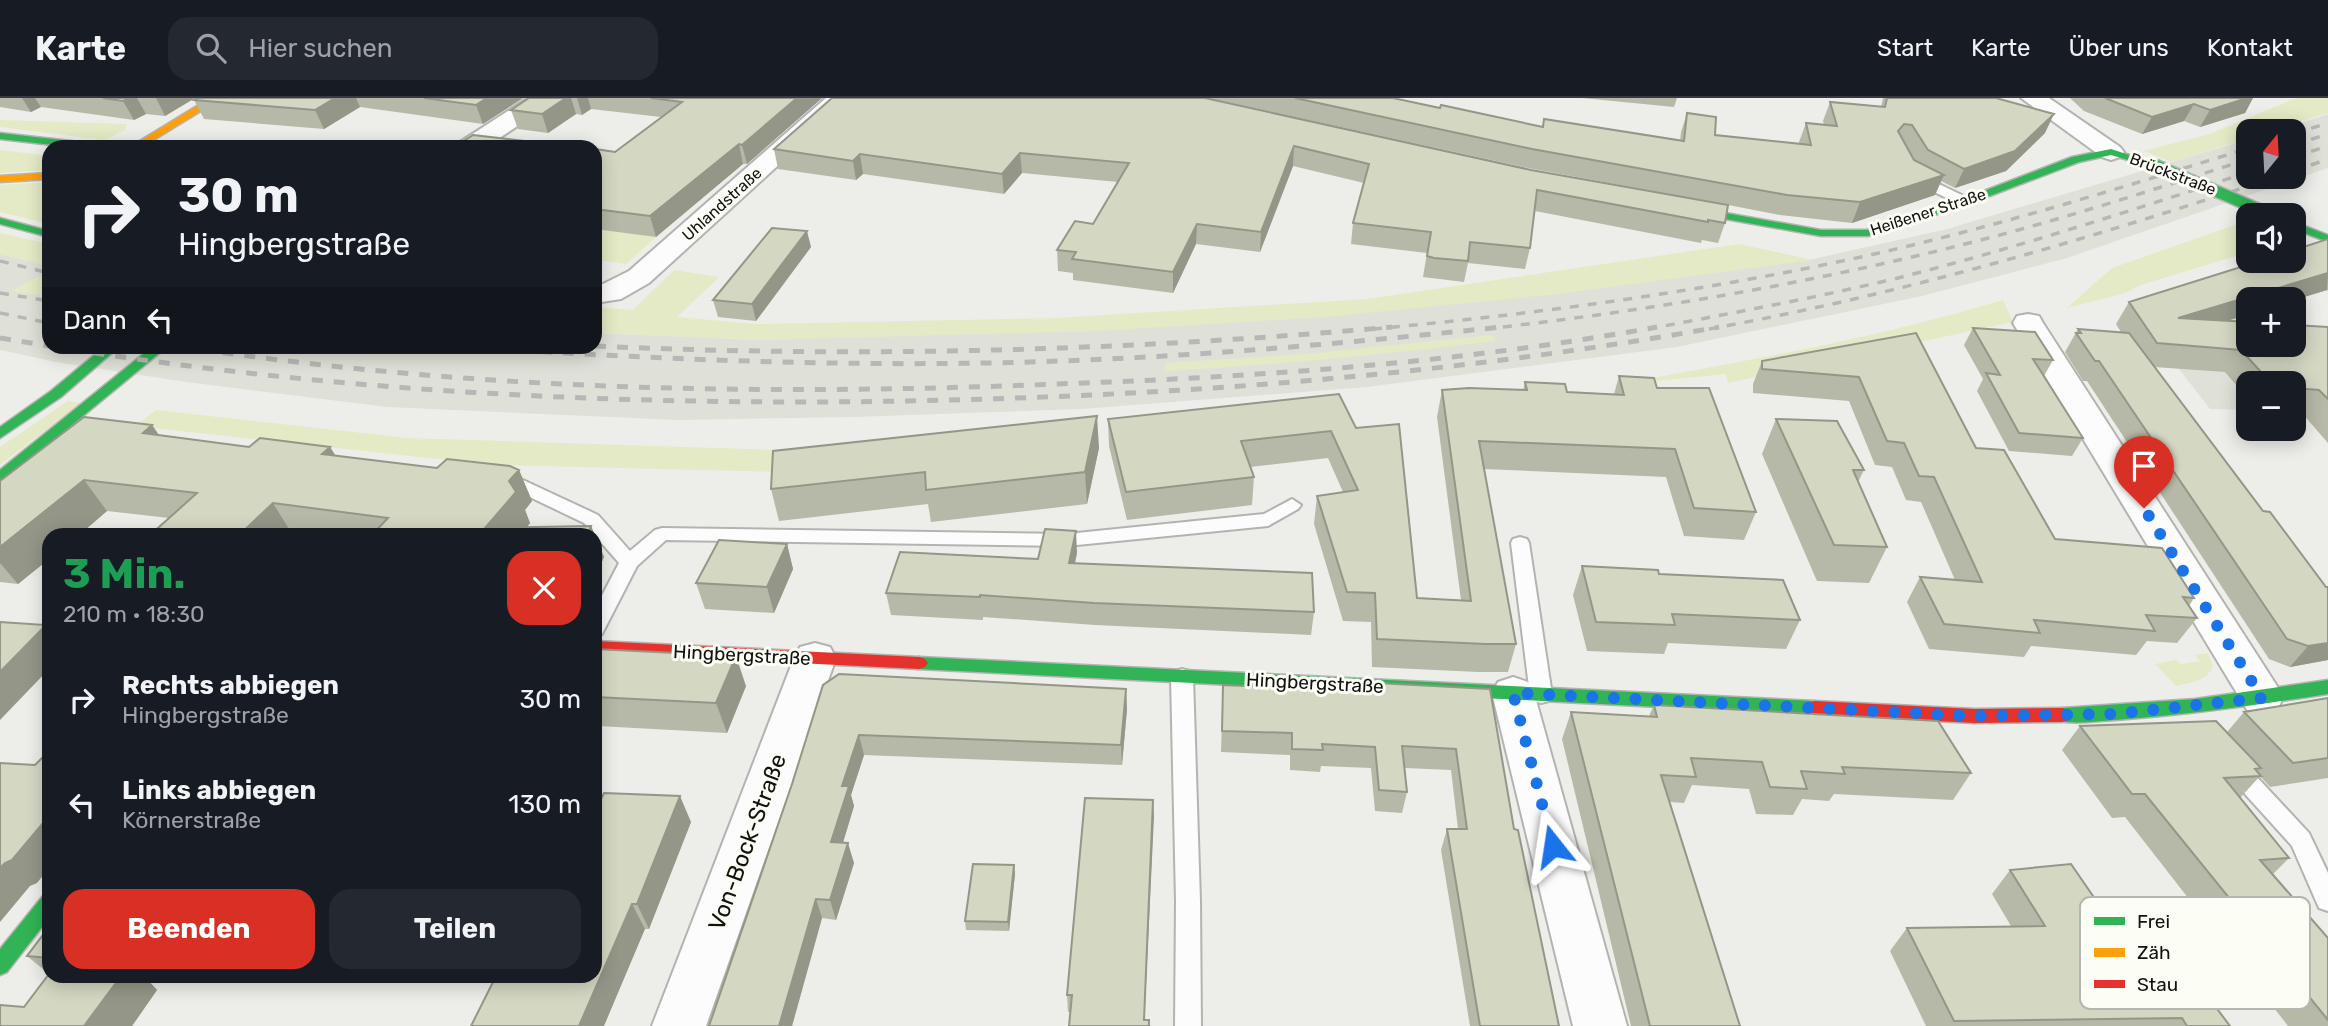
<!DOCTYPE html>
<html lang="de">
<meta charset="utf-8">
<style>
body{margin:0;font-family:Rubik,sans-serif;background:#242831;color:#f1f3f6;height:100vh;display:flex;flex-direction:column;font-size:26px;white-space:nowrap}
*{box-sizing:border-box;margin:0}
p{font-size:23px;color:#9ea1a6}
.icon{flex:none;width:38px;height:38px;fill:none;stroke:currentColor;stroke-width:2;stroke-linecap:round;stroke-linejoin:round}
.map{position:relative;flex:1;overflow:hidden}
.drawer{position:absolute;left:42px;top:430px;width:560px;height:455px;display:flex;flex-direction:column;background:#171b24;border-radius:21px;box-shadow:0 4px 18px #0003}
.drawer>*{flex:none}
.hud{position:absolute;left:42px;top:42px;width:560px;height:214px;border-radius:21px;box-shadow:0 4px 18px #0003;background:#171b24;color:#f1f3f6;overflow:hidden}
.needle{width:46px;rotate:18deg}
.buttons{position:absolute;left:2236px;top:21px;display:grid;gap:14px}
.buttons a{display:grid;place-items:center;width:70px;height:70px;border-radius:14px;background:#171b24;box-shadow:0 4px 18px #0003;font-size:35px}
.pin{position:absolute;display:grid;place-items:center;width:60px;height:60px;color:#fff;margin:-72px -30px;border-radius:50% 50% 50% 0;rotate:-45deg;box-shadow:0 0 7px #0007}
.pin .icon{rotate:45deg}
.me{position:absolute;width:77px;margin:-38px;rotate:345deg;stroke-linejoin:round;filter:drop-shadow(0 0 5px #0008)}
.turn{display:flex;align-items:center;gap:24px;height:147px;padding:0 21px;font-size:32px}
.turn .icon{width:91px;height:91px;stroke-width:2.5}
.turn b{display:block;font-size:49px;line-height:60px}
.then{display:flex;align-items:center;height:66px;padding:0 21px;background:#0003;gap:14px;font-size:26px}
.round{display:grid;place-items:center;flex:none;width:74px;height:74px;border-radius:21px;background:#242831}
.head{display:flex;align-items:center;justify-content:space-between;height:119px;padding:0 21px}
h1{font-size:42px;font-weight:700;line-height:52px;color:#1e9e55}
.action{display:flex;gap:14px;margin-top:auto;padding:14px 21px}
.action a{flex:1;height:80px;border-radius:21px;background:#d93025;color:#fff;font-size:28px;font-weight:700;line-height:80px;text-align:center}
.action a+a{background:#242831;color:#f1f3f6}
ul{padding:0;list-style:none}
li{display:flex;align-items:center;gap:21px;height:105px;padding:0 21px}
li div{flex:1}
li b{display:block;font-size:26px}
li em{font-style:normal}
header{display:flex;align-items:center;gap:42px;box-sizing:border-box;height:98px;padding:0 35px;background:#171b24;border-bottom:2px solid #363941}
header strong{font-size:33px}
nav{display:flex;gap:38px;margin-inline-start:auto;font-size:24px}
.search{width:490px;height:63px;background:#242831;display:flex;align-items:center;gap:18px;box-sizing:border-box;padding:0 24px;border-radius:21px;color:#9ea1a6;font-size:26px}
.map>svg:first-child{display:block}
.built{fill:#dfe1d8}
.green{fill:#e4eac5}
.lines{fill:none;stroke-linecap:round;stroke-linejoin:round}
.lane-casing{stroke:#b3b4b1;stroke-width:4}
.street-casing{stroke:#b3b4b1;stroke-width:4}
.fast-casing{stroke:#b3b4b1;stroke-width:3}
.slow-casing{stroke:#b3b4b1;stroke-width:3}
.jam-casing{stroke:#b3b4b1;stroke-width:3}
.lane{fill:#fcfcfc;fill-rule:evenodd}
.street{fill:#fcfcfc;fill-rule:evenodd}
.fast{fill:#30b455;fill-rule:evenodd}
.slow{fill:#ff9f0a;fill-rule:evenodd}
.jam{fill:#e5322d;fill-rule:evenodd}
.rail-far1{stroke:#b7b7b5;stroke-width:3.5;stroke-dasharray:9 9;stroke-linecap:butt}
.rail{stroke:#b7b7b5;stroke-width:5;stroke-dasharray:11 11;stroke-linecap:butt}
.fast-bridge-casing{stroke:#b3b4b1;stroke-width:14;stroke-linecap:butt}
.fast-bridge{stroke:#30b455;stroke-width:11}
.wall{fill:#b6b9a7}
.shaded-wall{fill:#949688}
.building{fill:#d4d7c2;stroke:#949688;stroke-width:2}
.route{stroke:#1a73e8;stroke-width:12;stroke-dasharray:0 21.6}
.labels{text-anchor:middle;dominant-baseline:central;stroke-width:6;stroke-linejoin:round;paint-order:stroke}
.far-street-label{font-size:16px;fill:#11120f;stroke:#fcfdf5}
.street-label{font-size:19px;fill:#11120f;stroke:#fcfdf5}
.near-street-label{font-size:23px;fill:#11120f;stroke:#fcfdf5}
.key{fill:#fcfdf5;stroke:#b6b6b0;stroke-width:2}
.key-label{font-size:19px;fill:#11120f}
</style>
<header>
<strong>Karte</strong>
<div class="search"><svg class="icon" aria-label="search" viewBox="0 0 24 24"><circle cx="10" cy="10" r="6"/><path d="M15 15l6 6"/></svg>Hier suchen</div>
<nav><a>Start</a><a>Karte</a><a>Über uns</a><a>Kontakt</a></nav>
</header>
<div class="map">
<svg width="2328" height="928" viewBox="0 0 2328 928">
<rect width="100%" height="100%" fill="#edeeea"/>
<path class="built" d="M2328 16V70L2067 160 1922 198 1677 249 1367 289 1082 311 855 319 678 322 387 309 186 284 56 264 0 252V156L49 168V248H595V235L762 242 1548 197 1813 161 1947 131 2249 41V79H2294V33H2275Z
M2242 215 2249 218V247H2294V225L2328 229V345L2302 315 2294 314V285H2249V312L2210 311 2165 253Z"/>
<path class="green" d="M2296 0H2328V15L2270 33H2249V40L2172 64 2143 53 2210 36Z
M0 22 127 26 125 32 104 42 0 29Z
M0 52 49 58V72L0 75Z
M49 84V126L0 114V87Z
M2249 122V154L2141 187 2125 195 2067 210 2112 170Z
M595 130 656 139 626 166 599 162 595 165Z
M0 135 49 146V168L0 156Z
M1739 146 1813 162 1548 197 1325 219 1097 233 762 242 595 235V209L633 212 674 172 719 179 677 219 756 226 1055 220 1367 201Z
M38 178 49 180V198L11 193Z
M2003 202 2013 224 1728 285 1726 276 1607 288C1740 264 1874 241 2003 202Z
M1492 237 1497 243C1386 256 1276 267 1165 273V265L1306 256Z
M68 303 81 305 0 367V349Z
M156 312 407 340 779 352 1042 347 785 374 493 367 135 328Z
M2208 555 2213 568C2206 584 2191 584 2176 588L2155 566 2176 562 2181 566 2200 563 2195 557Z"/>
<g class="lines">
<defs>
<path id="lane" d="M1916 75 1970 101 1972 104 1970 107H1960L1911 82 1909 79Z
M502 378 523 382 598 417 630 453 655 432 662 430 1067 436 1264 416 1292 401 1301 407 1298 411 1268 428 1067 448 666 442 637 468 602 536 595 538V511L619 465 584 425 513 391 496 388 493 384 496 380Z
M1520 439 1527 441 1529 445 1552 597 1549 603 1541 605 1533 603 1530 597 1511 445 1513 441Z
M1182 571 1189 573 1193 579 1200 803 1201 928H1175L1176 803 1171 579 1175 573Z
M2234 660 2242 663 2309 735 2328 775V813L2319 810 2292 748 2226 675 2223 669 2226 663Z"/>
<path id="street" d="M528 0H556L552 5 486 49H456L460 44Z
M826 0H852L649 185 621 201 595 205V187L603 186 629 173Z
M2021 0H2049L2120 49 2124 54 2120 59 2111 62 2102 59Z
M2028 216 2039 218 2043 225 2277 588 2283 600 2277 612 2262 616 2247 612 2013 225 2017 218Z
M815 545 830 549 836 560 706 928H652L794 560 800 549Z
M1513 579 1528 584 1534 595 1627 928H1573L1492 595 1498 584Z"/>
<path id="fast" d="M0 35 97 46 102 49H70L0 41Z
M2111 51 2160 67 2155 70 2111 57 2079 64 1966 107 1868 138H1821L1675 112 1669 109 1675 106 1821 132H1867L1958 103 2072 59Z
M0 120 49 133V139L0 126Z
M2294 124 2328 137V144L2294 131Z
M105 248H120L61 299 0 340V329L51 293Z
M153 248H168L5 382 0 384V372Z
M919 559 1815 603 1821 605 1824 610 1821 615 1815 617 919 571 913 569 910 565 913 561Z
M2328 582V596C2257 607 2186 617 2115 622 2096 623 2073 627 2056 622L2053 617 2056 612 2062 610 2195 601Z
M49 796V820L7 874 0 877V851L42 799Z"/>
<path id="slow" d="M210 0H222L142 49H130Z
M49 75V81L0 84V78Z"/>
<path id="jam" d="M595 543 919 559 925 561 928 565 925 569 919 571 595 555Z
M1815 603 1975 611 2062 610 2068 612 2071 617 2068 622 2062 624 1975 625 1815 617 1809 615 1806 610 1809 605Z"/>
</defs>
<use href="#lane" class="lane-casing"/>
<use href="#street" class="street-casing"/>
<use href="#fast" class="fast-casing"/>
<use href="#slow" class="slow-casing"/>
<use href="#jam" class="jam-casing"/>
<use href="#lane" class="lane"/>
<use href="#street" class="street"/>
<use href="#fast" class="fast"/>
<use href="#slow" class="slow"/>
<use href="#jam" class="jam"/>
<path class="rail-far1" d="M2294 36 2328 25
M2294 47 2328 36
M2294 59 2328 48
M2294 73 2328 61
M0 163 49 175
M0 195 49 203
M0 215 49 225
M1373 231C1536 216 1700 194 1861 159 1992 130 2121 90 2249 50
M1485 231C1646 213 1808 186 1965 146 2061 122 2155 91 2249 61
M1648 231C1732 215 1815 200 1898 180 2016 150 2133 112 2249 74
M1709 231C1903 196 2089 141 2276 79"/>
<path class="rail" d="M0 240 49 248
M50 248C334 294 619 308 906 303 1178 298 1450 277 1719 229
M179 248C470 293 763 298 1057 286 1257 279 1460 265 1657 229
M453 248C630 260 808 268 986 265 1158 262 1330 247 1501 229
M595 248C861 260 1127 253 1392 229"/>
<defs>
<path id="fast-bridge" d="M2155 67 2267 115"/>
</defs>
<use href="#fast-bridge" class="fast-bridge-casing"/>
<use href="#fast-bridge" class="fast-bridge"/>
</g>
<path class="wall" d="M0 0H195L165 18 146 16 134 22 41 9 31 14 0 9Z
M197 0H523L483 26 360 9 324 31 204 21 194 2Z
M529 0H822L747 66H743L656 139 595 131V51L615 54 661 19 591 11 582 17 576 16 548 35 518 31 511 12Z
M832 0 1531 72 1690 100 1528 70 1208 0H1393L1440 10 1542 29 1544 21 1680 43 1681 34 1687 15 1715 37 1799 46V44L1806 25 1824 27 1823 23 1830 4 1881 9 1883 0H1996L2045 35 2006 73 1955 90 1941 83 1935 97 1852 125 1780 117 1728 107 1725 125 1718 145 1702 142 1701 145 1535 113 1530 150 1525 171 1468 165 1464 184 1423 179 1427 155 1351 146 1353 125 1364 85 1293 68 1260 154 1196 146 1173 195 1073 182V175L1058 173 1057 152 1093 126 1118 84 1022 75 1004 96 863 76 856 82 778 71 774 51Z
M1582 0H1677L1674 9Z
M2070 0H2253L2245 15 2200 29 2184 23 2142 36 2084 13Z
M2328 141V193L2327 192 2227 223 2328 229V345L2302 315 2294 314V285H2249V302L2225 274 2154 269 2328 562 2290 569 2269 561 2087 283H2083L2065 254 2078 231 2121 234 2116 226 2129 204Z
M811 149 756 223 718 219 713 202Z
M1973 230 2053 262 2044 278 2083 340 2072 358 2009 353 1977 293 1983 281 1964 247Z
M1916 235 1976 350 2055 441 2194 500 2189 508 2197 520 2177 545 2147 543 2136 557 2031 548 2024 559 1929 551 1907 504 1920 479 1955 482 1921 404 1906 402 1892 369 1875 367 1849 303 1753 295V286L1762 263Z
M1619 278 1657 290 1756 414 1744 442 1684 438 1666 379 1484 371 1516 546 1508 574H1478L1372 569 1371 524 1343 523 1314 426 1317 398 1343 394 1328 360 1250 369 1254 379 1252 407 1127 422 1109 348 1108 321 1339 296 1417 500 1461 502 1437 319 1442 292H1523L1525 284 1567 294 1614 296Z
M84 319 152 327 159 337 249 349 260 340 330 349 336 358 437 370 447 361 510 368 519 372 532 403 525 412 530 425 527 429 591 428 604 459 595 480V438H305L292 436 290 438H149L169 420 107 413 78 438H49V461L18 486 0 484V383Z
M1776 321 1864 372 1858 384 1887 449 1869 485 1817 483 1762 356Z
M1099 350 1087 406 931 424 928 406 779 423 771 391Z
M787 446 793 471 774 515 705 511 696 485Z
M1077 455 1075 465 1314 514 1311 537 1095 527 983 519V522L891 517 886 495 1038 461Z
M1582 468 1659 476 1800 522 1786 551 1668 545 1664 556 1587 553 1573 497Z
M595 551 746 588 727 635 598 628 595 633Z
M1377 585 1490 591 1514 731 1559 928H1470L1441 752 1447 731H1458L1451 672 1405 670 1407 694 1402 715 1375 713 1371 670 1321 668 1320 674 1290 672V657L1221 654 1223 587 1376 593Z
M823 587 1126 591 1127 611 1122 667 864 657 851 697 854 708 843 745 854 765 836 822 822 820 792 928H709L792 686Z
M2328 600V680L2270 689 2260 678 2240 700 2289 760 2273 776 2328 840V928H2288L2125 719 2112 720 2062 652 2080 628 2227 634 2244 614Z
M1654 607 1971 675 1953 702 1834 696 1829 703 1802 701 1793 717 1756 716 1749 691 1692 687 1684 705 1670 704 1740 928H1631L1562 641 1571 614 1649 618Z
M604 695 691 724 649 831H645L595 878Z
M1154 719 1071 914H1068L1067 897Z
M1014 767 1015 776 1009 833 966 832 965 823Z
M2010 772 2113 827 2230 928H1926L1890 853 1907 830 2011 828 1992 796Z
M49 829V878H144L157 892 132 928H0L24 909 49 876 27 858Z"/>
<path class="shaded-wall" d="M22 0H35L41 9 31 14Z
M129 0H137L146 16 134 22 123 3Z
M156 0H195L165 18Z
M335 0H356L360 9 324 31 315 12Z
M487 0H523L483 26 476 7Z
M566 0H571L576 16 548 35 542 16Z
M577 0H588L591 11 582 17Z
M797 0H822L747 66 742 47Z
M2247 0H2253L2245 15 2200 29 2210 12Z
M2194 6 2184 23 2142 36 2152 19Z
M2054 16 2045 35 2006 73 1955 90 1964 71Z
M739 46 743 66 656 139 650 118Z
M1294 48 1293 68 1260 154 1261 134Z
M1020 55 1022 75 1004 96 1002 76Z
M860 56 863 76 856 82 853 63Z
M1944 77 1935 97 1852 125 1860 104Z
M1197 126 1196 146 1173 195V174Z
M807 133 811 149 756 223 752 206Z
M2328 175 2327 192 2294 202V201H2249V216L2164 242 2178 220Z
M1097 318 1099 350 1087 406 1085 374Z
M152 327 173 358 143 335Z
M330 349 348 379 322 356Z
M519 372 532 403 525 412 530 425 520 438 485 430 509 383Z
M84 382 107 413 78 438H49V461L18 486 0 465V449Z
M273 405 292 436 290 438H238Z
M591 428 604 459 595 480V438H587Z
M1076 433 1077 455 1070 487 1069 465Z
M787 446 793 471 774 515 767 489Z
M46 527 49 531V571L0 622V574Z
M2328 545V562L2290 569 2308 548Z
M736 558 746 588 727 635 716 605Z
M1126 591 1127 611 1122 667 1121 647Z
M859 637 864 657 851 697 854 708 837 764 831 744 842 688Z
M680 698 691 724 649 831 637 806Z
M1153 702 1154 719 1144 928Z
M49 718V770L37 785 30 788 0 824V770Z
M848 745 854 765 836 822 830 802Z
M1014 767 1015 776 1009 833 1008 824Z
M816 801 822 820 792 928H779Z
M632 806 645 831 604 928H579Z
M115 878H144L157 892 132 928H84Z"/>
<path class="building" d="M103 0H129L123 3Z
M197 0H335L315 12 194 2Z
M424 0H487L476 7Z
M529 0H566L542 16 511 12Z
M651 0H797L742 47 739 46 650 118 595 111V51L615 54 682 4Z
M832 0H1205L1531 72 1728 107 1725 125 1708 122V124L1537 92 1530 150 1470 144 1468 163 1434 160 1427 158 1431 134 1353 125 1369 66 1294 48 1261 134 1197 126 1173 174 1072 161 1076 154 1057 152 1075 123 1093 126 1129 65 1020 55 1002 76 860 56 853 63 774 51Z
M1295 0H1393L1440 10 1441 7 1543 29 1544 21 1684 43 1687 15 1716 19 1715 37 1811 47 1806 25 1837 28 1830 4 1885 9 1887 0H1996L2054 16 2015 53 1964 71 1928 52 1912 27 1904 26 1898 33 1914 62 1944 77 1860 104 1787 97 1532 51Z
M2105 0H2247L2210 12 2194 6 2152 19Z
M473 37 575 49H454Z
M772 130 807 133 752 206 713 202Z
M2328 141V175L2178 220 2249 224V247H2294V227L2328 229V301L2319 292 2294 290V285H2271L2241 252 2157 245 2129 204 2260 163H2294V152Z
M1973 230 2035 234 2053 262 2033 261 2083 340 2019 335 1986 275 2000 277Z
M2078 231 2129 235 2263 413 2270 414 2326 489H2328V545L2308 548 2287 541 2099 263H2095L2076 235H2081Z
M1916 235 1976 350 2004 352 2055 441 2162 450 2194 500 2183 499 2197 520 2146 517 2155 533 2034 522 2040 535 1944 526 1920 479 1982 484 1934 379 1919 378 1904 345 1887 343 1859 279 1762 271V263Z
M1619 278 1654 280 1657 290H1709L1756 414 1694 410 1675 351 1479 343 1516 546H1485L1377 541 1375 495 1347 494 1317 398 1358 392 1331 333 1241 343 1254 379 1126 394 1108 321 1339 296 1356 330 1399 326 1417 500 1471 503 1442 292 1469 290 1527 292 1525 284 1565 286 1567 294 1624 297Z
M1097 318 1085 374 926 392 925 374 771 391 773 353Z
M84 319 152 327 143 335 249 349 260 340 330 349 322 356 437 370 447 361 510 368 519 372 509 383 516 394 485 430 591 428 587 438H371L388 420 273 405 238 438H149L197 395 84 382 0 449V383Z
M1776 321 1837 323 1864 372H1853L1887 449 1834 447Z
M1045 431 1076 433 1069 465 1312 475 1314 514 1094 505 980 497V499L886 495 900 454 1038 461Z
M719 442 787 446 767 489 696 485Z
M1582 468 1658 472 1659 476 1783 482 1800 522 1672 516 1675 527 1596 524Z
M0 524 46 527 0 574Z
M595 551 736 558 716 605 595 599Z
M839 576 1126 591 1121 647 859 637 842 688H849L831 744 848 745 830 802 816 801 779 928H709L792 686 823 587Z
M1377 585 1490 591 1514 731 1518 732 1559 928H1480L1447 731H1467L1456 651 1402 648 1407 694 1379 692 1375 649 1322 646 1323 652 1292 651V635L1222 633 1223 587 1378 594Z
M2328 600V660L2293 665 2244 614Z
M1654 607 1938 623 1971 675 1842 669 1845 676 1801 673 1807 691 1770 689 1762 664 1691 660 1696 679 1661 677 1740 928H1650L1571 614 1657 619Z
M2216 623 2261 670 2255 671 2261 678 2224 680 2289 760 2260 762 2328 840V922L2145 696H2132L2080 628Z
M49 653V718L12 762 5 765 0 770V665L35 667Z
M604 695 680 698 637 806H632L579 928H471L496 878H595V714Z
M1085 700 1153 702 1144 922H1149V928H1069L1072 897H1067Z
M973 766 1014 767 1008 824 965 823Z
M2071 766 2113 827H2154L2230 928H2187L2182 920 1954 923 1907 830 2045 828 2010 772Z
M49 829V860L27 858Z
M49 876V878H121L84 928H0V907L24 909Z"/>
<g class="lines">
<path class="route" d="M1553 748 1513 595 1975 618 2114 616 2262 600 2144 410"/>
</g>
<g class="labels">
<g class="far-street-label">
<text transform="translate(2173 76) rotate(21)">Brückstraße</text>
<text transform="translate(722 106) rotate(-42)">Uhlandstraße</text>
<text transform="translate(1928 114) rotate(-18)">Heißener Straße</text>
</g>
<g class="street-label">
<text transform="translate(742 557) rotate(3)">Hingbergstraße</text>
<text transform="translate(1315 585) rotate(3)">Hingbergstraße</text>
</g>
<g class="near-street-label">
<text transform="translate(747 744) rotate(-70)">Von-Bock-Straße</text>
</g>
</g>
<rect x="2080" y="799" width="230" height="112" rx="10" class="key"/>
<rect x="2094" y="819" width="31" height="8" fill="#30b455"/>
<rect x="2094" y="850" width="31" height="9" fill="#ff9f0a"/>
<rect x="2094" y="882" width="31" height="8" fill="#e5322d"/>
<g class="key-label">
<text x="2137" y="830">Frei</text>
<text x="2137" y="861">Zäh</text>
<text x="2137" y="893">Stau</text>
</g>
</svg>
<div class="buttons">
<a><svg class="needle" viewBox="-14 -14 28 28"><path d="M0-13l5 13h-10z" fill="#e53935"/><path d="M0 13l5-13h-10z" fill="#9ea1a6"/></svg></a>
<a><svg class="icon" aria-label="sound" viewBox="0 0 24 24"><path d="M4 9h4l5-4v14l-5-4H4zM17 9q2 3 0 6"/></svg></a>
<a>+</a>
<a>−</a>
</div>
<div class="pin" style="left:2144px;top:410px;background:#d93025"><svg class="icon" aria-label="arrive" viewBox="0 0 24 24"><path d="M6 21V4h12l-3 4 3 4H6"/></svg></div>
<svg class="me" style="left:1553px;top:748px" viewBox="-20 -20 40 40"><path d="M0-17L14 15 0 8-14 15z" fill="#1a73e8" stroke="#fff" stroke-width="4"/></svg>
<div class="hud">
<div class="turn"><svg class="icon" aria-label="right" viewBox="0 0 24 24"><path d="M7 20v-9h11M14 6l5 5-5 5"/></svg><div><b>30 m</b>Hingbergstraße</div></div>
<div class="then">Dann<svg class="icon" aria-label="left" viewBox="0 0 24 24"><path d="M17 20v-9H6M10 6l-5 5 5 5"/></svg></div>
</div>
<section class="drawer">
<div class="head"><div><h1>3 Min.</h1><p>210 m · 18:30</p></div><a class="round" style="background:#d93025;color:#fff"><svg class="icon" aria-label="close" viewBox="0 0 24 24"><path d="M6 6l12 12M18 6L6 18"/></svg></a></div>
<ul>
<li><svg class="icon" aria-label="right" viewBox="0 0 24 24"><path d="M7 20v-9h11M14 6l5 5-5 5"/></svg><div><b>Rechts abbiegen</b><p>Hingbergstraße</p></div><em>30 m</em></li>
<li><svg class="icon" aria-label="left" viewBox="0 0 24 24"><path d="M17 20v-9H6M10 6l-5 5 5 5"/></svg><div><b>Links abbiegen</b><p>Körnerstraße</p></div><em>130 m</em></li>
</ul>
<div class="action"><a>Beenden</a><a>Teilen</a></div>
</section>
</div>
